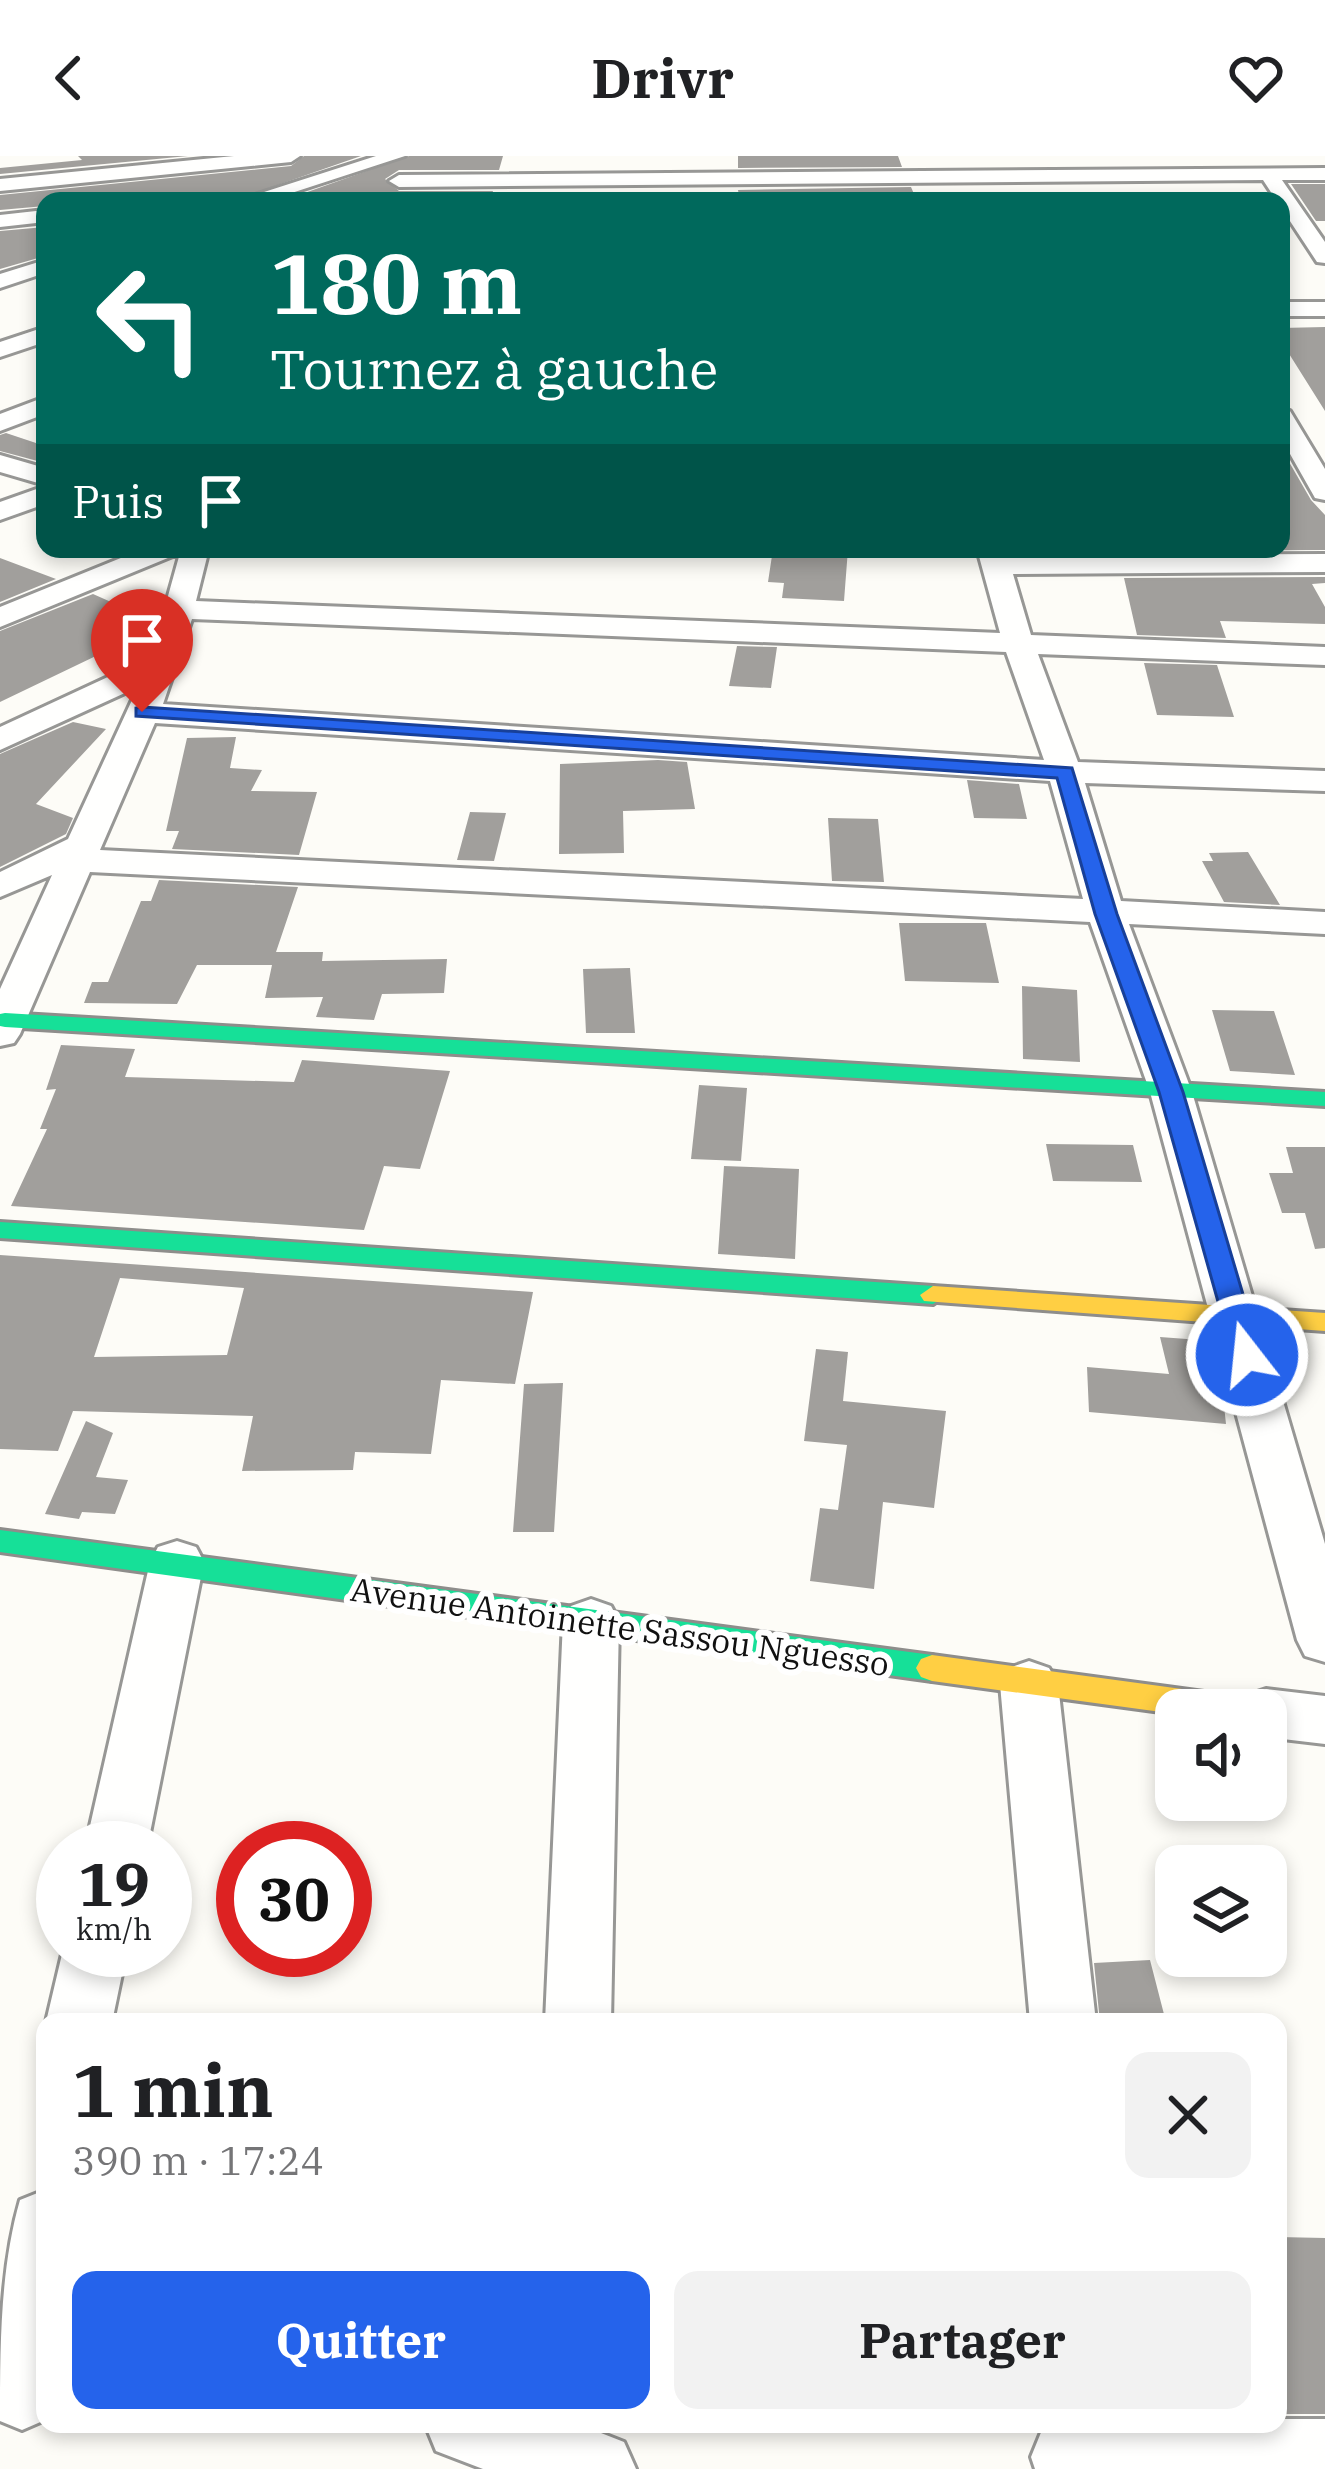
<!DOCTYPE html>
<html lang="fr">
<meta charset="utf-8">
<style>
body{margin:0;font-family:"IBM Plex Serif",serif;background:#f2f2f2;color:#202124;height:100vh;display:flex;flex-direction:column;font-size:45px;white-space:nowrap}
*{box-sizing:border-box;margin:0}
p{font-size:39px;color:#757577}
.icon{flex:none;width:66px;height:66px;fill:none;stroke:currentColor;stroke-width:2;stroke-linecap:round;stroke-linejoin:round}
.map{position:relative;flex:1;overflow:hidden}
.details{position:absolute;left:36px;top:1857px;width:1251px;height:420px;display:flex;flex-direction:column;background:#fff;border-radius:24px;box-shadow:0 6px 18px #0003}
.details>*{flex:none}
.guide{position:absolute;left:36px;top:36px;width:1254px;height:366px;border-radius:24px;box-shadow:0 6px 18px #0003;background:#00695c;color:#fff;overflow:hidden}
.fabs{position:absolute;left:1155px;top:1533px;display:grid;gap:24px}
.fabs a{display:grid;place-items:center;width:132px;height:132px;border-radius:24px;background:#fff;box-shadow:0 6px 18px #0003;font-size:60px}
.speed{position:absolute;left:36px;top:1665px;display:flex;gap:24px;font-size:60px;font-weight:700;text-align:center}
.speed>*{display:grid;place-content:center;width:156px;height:156px;border-radius:50%;background:#fff;box-shadow:0 6px 18px #0003;line-height:1}
.speed small{font-size:30px;font-weight:400}
.speed .limit{border:18px solid #d22;background:#fff;color:#111}
.pin{position:absolute;display:grid;place-items:center;width:102px;height:102px;color:#fff;margin:-123px -51px;border-radius:50% 50% 50% 0;rotate:-45deg;box-shadow:0 0 12px #0007}
.pin .icon{rotate:45deg}
.me{position:absolute;width:132px;margin:-66px;rotate:344deg;stroke-linejoin:round;filter:drop-shadow(0 0 9px #0008)}
.turn{display:flex;align-items:center;gap:42px;height:252px;padding:0 36px;font-size:54px}
.turn .icon{width:156px;height:156px;stroke-width:2.5}
.turn b{display:block;font-size:84px;line-height:102px}
.then{display:flex;align-items:center;height:114px;padding:0 36px;background:#0003;gap:24px;font-size:45px}
.round{display:grid;place-items:center;flex:none;width:126px;height:126px;border-radius:24px;background:#f2f2f2}
.headline{display:flex;align-items:center;justify-content:space-between;height:204px;padding:0 36px}
h1{font-size:72px;font-weight:700;line-height:90px}
.button{display:flex;gap:24px;margin-top:auto;padding:24px 36px}
.button a{flex:1;height:138px;border-radius:24px;background:#2563eb;color:#fff;font-size:48px;font-weight:700;line-height:138px;text-align:center}
.button a+a{background:#f2f2f2;color:#202124}
header{display:flex;justify-content:space-between;align-items:center;height:156px;padding:0 36px;background:#fff;font-size:54px;font-weight:700}
.map>svg:first-child{display:block}
.building{fill:#a19f9c;fill-rule:evenodd}
.lines{fill:none;stroke-linecap:round;stroke-linejoin:round}
.street-casing{stroke:#979795;stroke-width:6}
.fast-casing{stroke:#8e8d8b;stroke-width:6}
.slow-casing{stroke:#8e8d8b;stroke-width:6}
.street{fill:#fffffe;fill-rule:evenodd}
.fast{fill:#16e098;fill-rule:evenodd}
.slow{fill:#ffcf43;fill-rule:evenodd}
.route{fill:#2563eb;stroke:#184099;stroke-width:3}
.labels{text-anchor:middle;dominant-baseline:central;stroke-width:12;stroke-linejoin:round;paint-order:stroke}
.street-label{font-size:33px;fill:#111;stroke:#fff}
</style>
<header><svg class="icon" aria-label="back" viewBox="0 0 24 24"><path d="M15 5l-7 7 7 7"/></svg>Drivr<svg class="icon" aria-label="heart" viewBox="0 0 24 24"><path d="M12 20l-8-8c-3-5 5-10 8-4 3-6 11-1 8 4z"/></svg></header>
<div class="map">
<svg width="1325" height="2313" viewBox="0 0 1325 2313">
<rect width="100%" height="100%" fill="#fdfcf7"/>
<path class="building" d="M78 0H188L0 18V12L82 4Z
M304 0H361L232 45H45V50L0 54V39L291 10Z
M409 0H503L499 14H399L385 23 399 35H493L490 45H282Z
M738 0H898L902 11 738 12Z
M1291 28H1325V65H1316Z
M911 31 917 45H740L738 34Z
M45 71V100L0 113V75Z
M1325 171V255L1281 185V172Z
M6 277 45 290V307L0 295V279Z
M1281 292 1311 344 1325 359V394L1120 395 1281 393Z
M773 393H848L844 445 782 442 784 427 768 426Z
M0 402 56 423 0 446Z
M1325 421V427L1312 428 1325 451V468L1220 465 1226 482 1137 479 1124 422Z
M93 438 156 466 118 484 125 486 0 546V475Z
M737 490 777 491 771 532 729 530Z
M1144 507 1217 509 1234 561 1157 559Z
M73 566 106 573 36 648 73 662 66 678 0 711V598Z
M236 581 230 612 262 614 251 635 317 636 299 699 172 693 179 675H166L187 582Z
M658 604 687 606 695 653 623 655 624 697 559 698 560 608Z
M967 624 1019 628 1027 663 974 662Z
M470 656 506 657 494 705 457 704Z
M828 662 878 663 884 726 832 725Z
M1248 696 1280 749 1224 746 1202 705H1213L1209 697Z
M159 724 298 731 276 796H323L322 805 447 803 444 837 382 838 374 864 316 861 323 841 265 842 272 809H197L177 848 84 847 92 826H108L141 745H151Z
M899 767H986L999 827 905 825Z
M630 812 635 877H586L583 813Z
M1022 830 1077 834 1080 906 1023 903Z
M1212 854 1274 855 1295 919 1230 915Z
M61 889 135 893 125 921 294 926 302 904 450 915 420 1013 384 1010 364 1074 11 1050 47 973H40L56 933 46 934Z
M699 929 747 932 741 1005 691 1003Z
M1046 988 1133 989 1142 1026 1053 1025Z
M1286 991H1325V1092L1315 1093 1305 1057H1282L1269 1017H1293Z
M724 1010 799 1013 795 1103 718 1098Z
M0 1099 533 1136 515 1228 441 1224 431 1298 355 1296 353 1314 242 1315 253 1260 73 1255 58 1295 0 1293ZM120 1122 244 1132 227 1199 94 1201Z
M1160 1181 1200 1184 1210 1222H1221L1226 1268 1089 1256 1087 1211 1169 1218Z
M816 1193 848 1196 843 1245 946 1255 934 1352 883 1346 874 1433 810 1425 820 1352 838 1354 847 1289 804 1285Z
M563 1227 554 1376H513L524 1228Z
M86 1265 113 1277 96 1321 128 1324 115 1358 82 1356 79 1363 45 1358Z
M1150 1804 1166 1866H1100L1094 1807Z
M1278 2081 1325 2082V2258H1278Z"/>
<g class="lines">
<defs>
<path id="street" d="M234 0H300L291 6 0 35V23Z
M376 0H405L267 45H236Z
M1325 12V24H1282L1325 86V107L1317 106 1263 24 399 31 389 25 399 19Z
M45 54V66L0 71V59Z
M45 104V117L0 132V118Z
M1281 146H1325V160H1281Z
M45 171V186L0 201V186Z
M45 241V258L0 275V258Z
M1281 252 1290 255 1325 313V344L1315 342 1281 282Z
M0 299 45 312V329L0 316Z
M45 330V348L0 364V346Z
M143 393H209L196 445 1000 477 977 393H1005L1008 400 1325 398V416L1013 418 1031 479 1325 491V509L1038 498 1078 606 1325 615V635L1085 627 1121 745 1325 756V778L1129 768 1192 936 1325 1388V1506L1305 1500 1297 1484 1150 936 1090 766 90 716 20 878 14 887 0 890V833L52 719 0 741V716L68 683 138 531 0 594V571L151 501 180 397 0 471V451ZM192 463 1006 496 1044 604 163 548ZM155 567 1050 625 1083 743 100 694Z
M177 1385 196 1391 204 1406 147 1692H85L150 1406 158 1391Z
M591 1443 611 1450 619 1465 611 1866H545L563 1465 571 1450Z
M1029 1505 1049 1512 1058 1528 1096 1866H1030L1000 1528 1009 1512Z
M1266 1533 1325 1540V1588L1266 1581V1554H1238L1245 1540Z
M63 1794H127L112 1866H46Z
M45 2034V2264L22 2274 0 2265C0 2192 0 2113 20 2044Z
M1278 2263H1325V2313H1035L1031 2301 1042 2274 1056 2268H1278Z
M425 2268H578L624 2286 636 2313H483L436 2295Z"/>
<path id="fast" d="M5 857 1325 936V950L5 871 0 870V858Z
M0 1066 933 1130 946 1139 933 1148 0 1082Z
M0 1374 932 1499 943 1503 948 1512 943 1521 932 1525 0 1396Z"/>
<path id="slow" d="M933 1130 1325 1157V1175L924 1145 920 1139Z
M932 1499 1241 1541 1253 1545 1257 1554H1176V1558L932 1525 921 1521 916 1512 921 1503Z"/>
</defs>
<use href="#street" class="street-casing"/>
<use href="#fast" class="fast-casing"/>
<use href="#slow" class="slow-casing"/>
<use href="#street" class="street"/>
<use href="#fast" class="fast"/>
<use href="#slow" class="slow"/>
</g>
<path class="route" d="M142 551 1072 612 1117 758 1183 936 1261 1199 1247 1209 1233 1199 1159 936 1095 758 1057 622 136 560V552Z"/>
<g class="labels">
<g class="street-label">
<text transform="translate(620 1470) rotate(8)">Avenue Antoinette Sassou Nguesso</text>
</g>
</g>
</svg>
<div class="fabs">
<a><svg class="icon" aria-label="sound" viewBox="0 0 24 24"><path d="M4 9h4l5-4v14l-5-4H4zM17 9q2 3 0 6"/></svg></a>
<a><svg class="icon" aria-label="layers" viewBox="0 0 24 24"><path d="M12 4l9 5-9 5-9-5zM3 14l9 5 9-5"/></svg></a>
</div>
<div class="speed"><div>19<small>km/h</small></div><div class="limit">30</div></div>
<div class="pin" style="left:142px;top:556px;background:#d93025"><svg class="icon" aria-label="arrive" viewBox="0 0 24 24"><path d="M6 21V4h12l-3 4 3 4H6"/></svg></div>
<svg class="me" style="left:1247px;top:1199px" viewBox="-20 -20 40 40"><circle r="17" fill="#2563eb" stroke="#fff" stroke-width="3"/><path d="M0-11L8 9 0 5-8 9z" fill="#fff"/></svg>
<div class="guide">
<div class="turn"><svg class="icon" aria-label="left" viewBox="0 0 24 24"><path d="M17 20v-9H6M10 6l-5 5 5 5"/></svg><div><b>180 m</b>Tournez à gauche</div></div>
<div class="then">Puis<svg class="icon" aria-label="arrive" viewBox="0 0 24 24"><path d="M6 21V4h12l-3 4 3 4H6"/></svg></div>
</div>
<section class="details">
<div class="headline"><div><h1>1 min</h1><p>390 m · 17:24</p></div><a class="round"><svg class="icon" aria-label="close" viewBox="0 0 24 24"><path d="M6 6l12 12M18 6L6 18"/></svg></a></div>
<div class="button"><a>Quitter</a><a>Partager</a></div>
</section>
</div>
